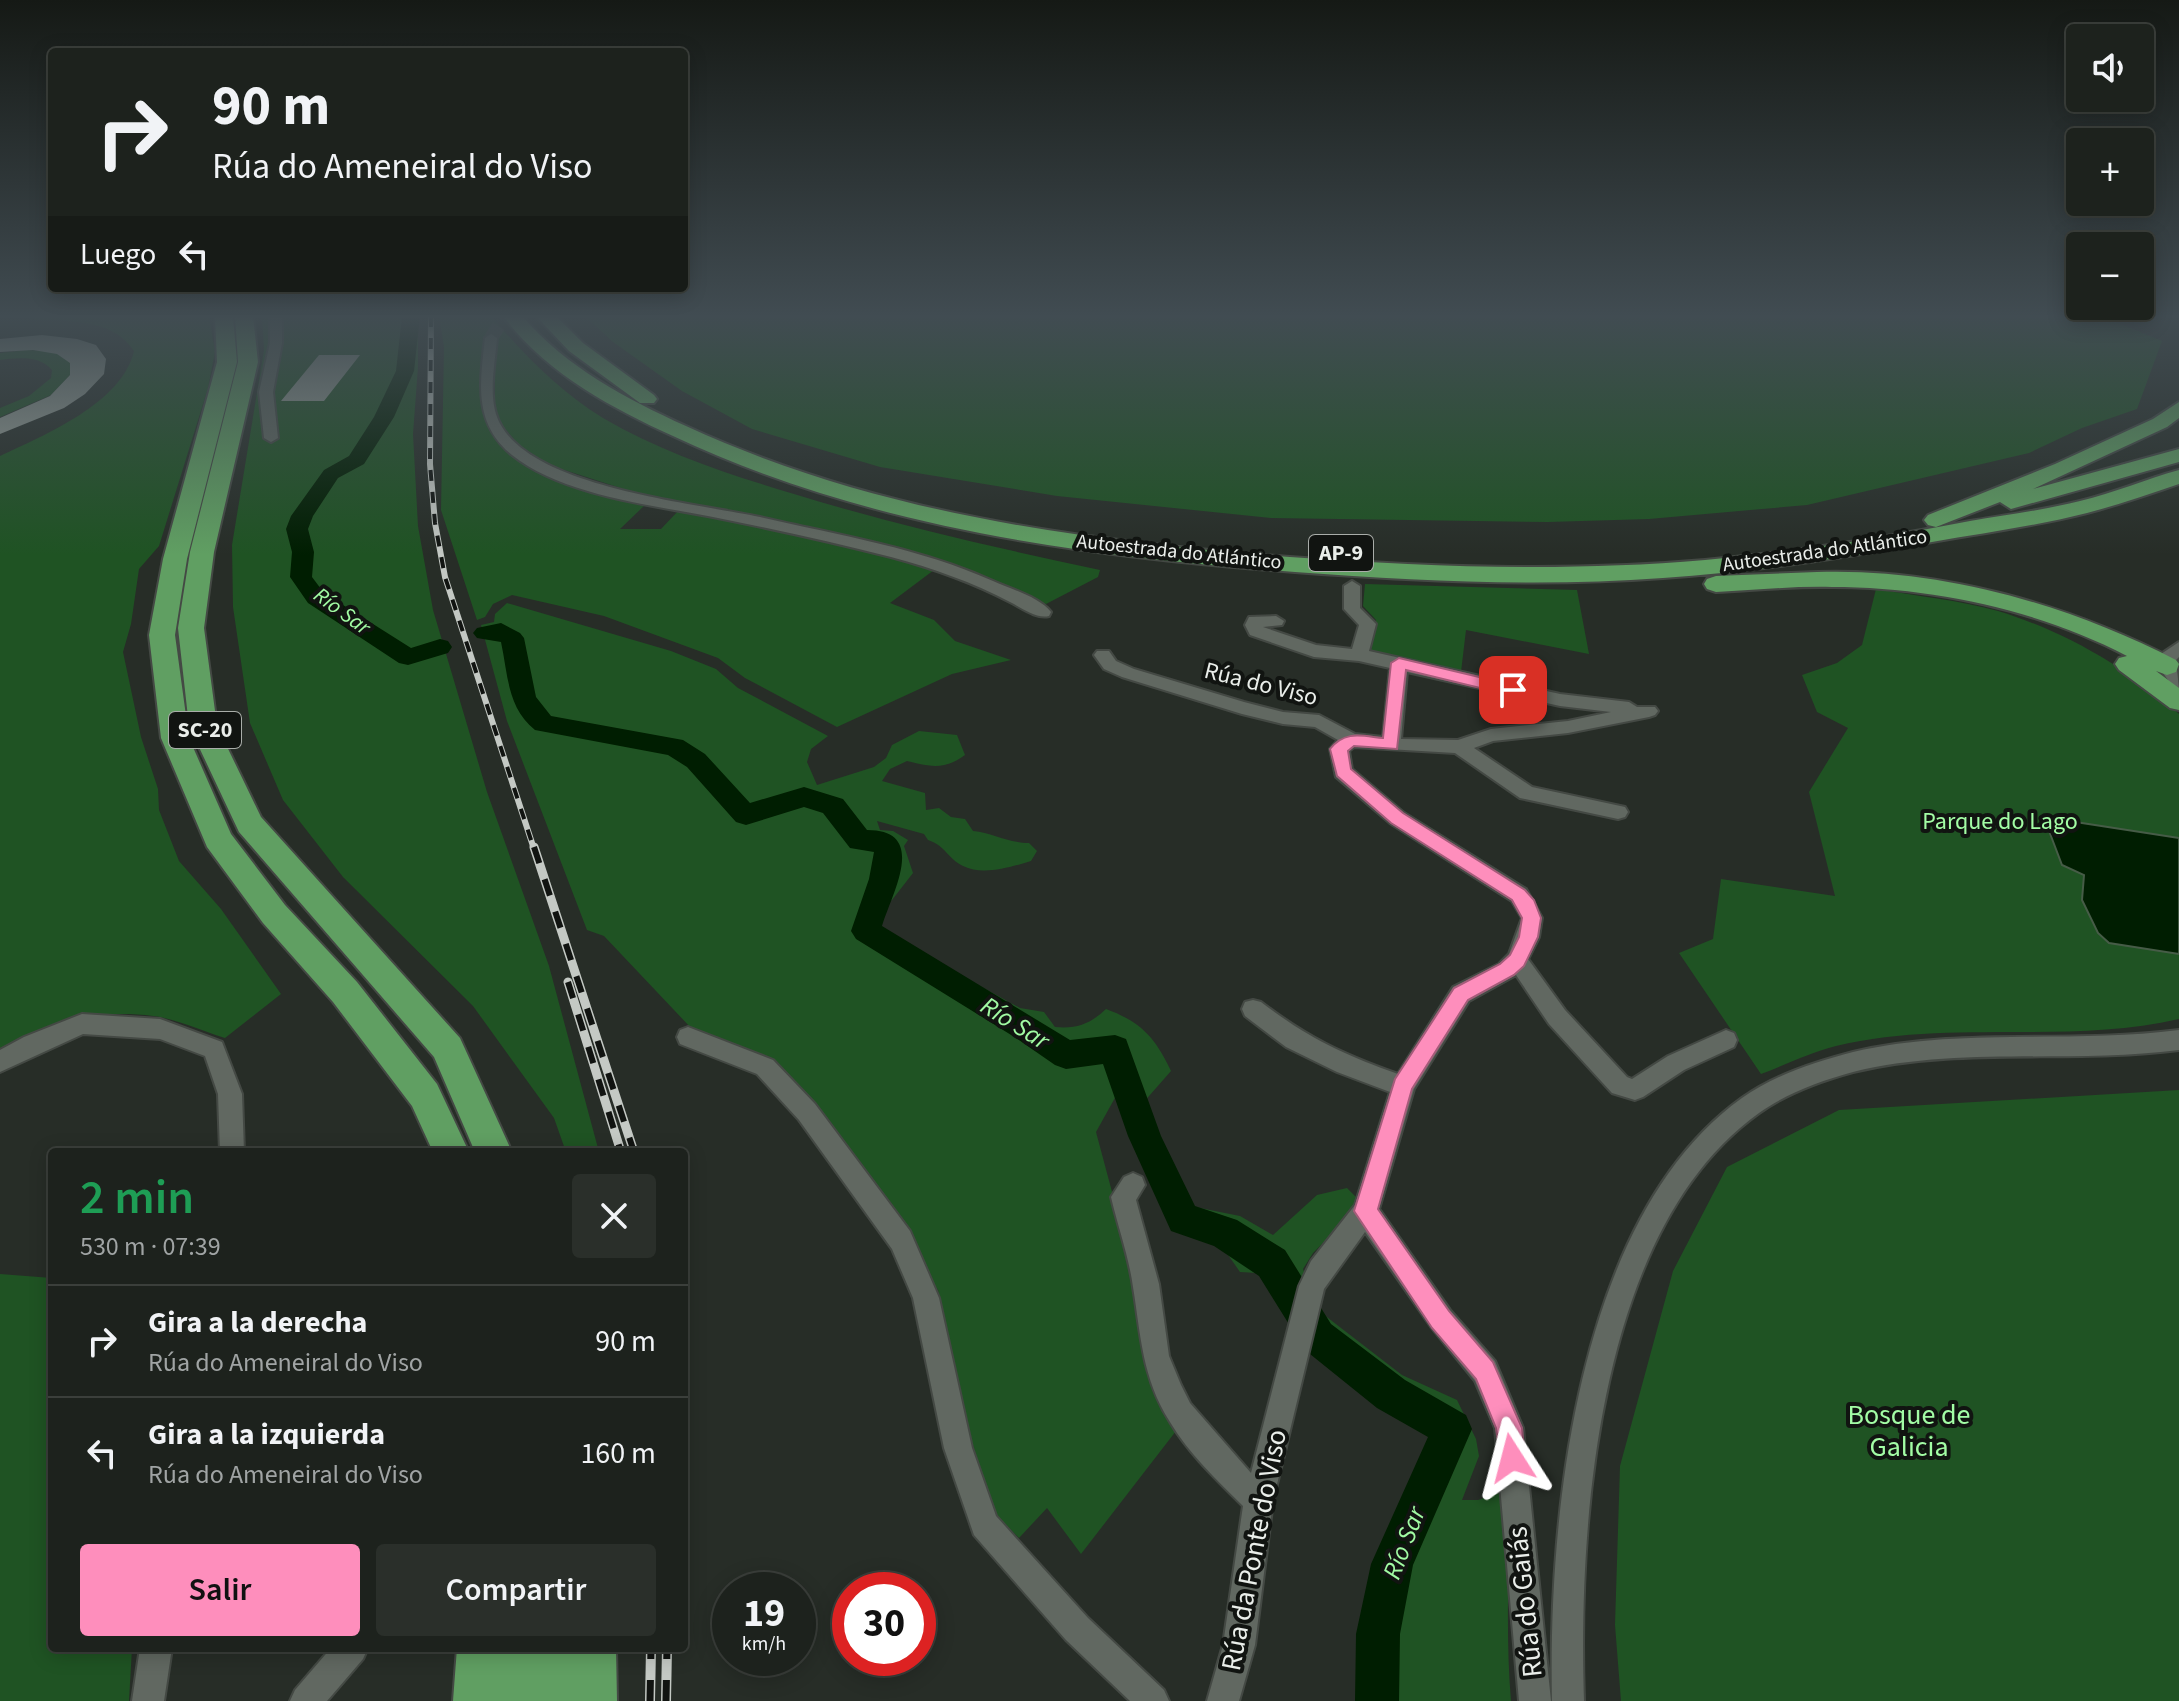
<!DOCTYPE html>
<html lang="es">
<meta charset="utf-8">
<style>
body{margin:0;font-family:"Source Sans 3",sans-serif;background:#2a2f2a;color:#f1f3f6;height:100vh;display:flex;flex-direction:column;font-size:30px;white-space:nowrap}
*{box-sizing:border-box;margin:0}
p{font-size:26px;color:#a0a4a4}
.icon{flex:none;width:44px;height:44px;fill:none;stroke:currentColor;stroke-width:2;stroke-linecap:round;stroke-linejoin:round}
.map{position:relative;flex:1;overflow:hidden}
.sheet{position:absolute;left:48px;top:1148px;width:640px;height:504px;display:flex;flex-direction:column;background:#1d221d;border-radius:8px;box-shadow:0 4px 20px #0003,0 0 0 2px #3b3f3b}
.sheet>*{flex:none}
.top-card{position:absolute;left:48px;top:48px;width:640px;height:244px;border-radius:8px;box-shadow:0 4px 20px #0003,0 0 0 2px #3b3f3b;background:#1d221d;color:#f1f3f6;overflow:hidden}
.buttons{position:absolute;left:2066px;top:24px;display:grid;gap:16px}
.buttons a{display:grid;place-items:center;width:88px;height:88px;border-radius:8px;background:#1d221d;box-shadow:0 4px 20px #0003,0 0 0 2px #3b3f3b;font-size:40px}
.speed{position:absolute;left:712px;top:1572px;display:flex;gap:16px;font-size:40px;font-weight:700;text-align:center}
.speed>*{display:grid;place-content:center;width:104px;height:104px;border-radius:50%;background:#1d221d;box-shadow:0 4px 20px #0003,0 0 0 2px #3b3f3b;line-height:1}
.speed small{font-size:20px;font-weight:400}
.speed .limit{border:12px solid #d22;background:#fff;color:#111}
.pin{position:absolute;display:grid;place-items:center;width:68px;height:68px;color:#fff;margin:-34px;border-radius:16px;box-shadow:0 4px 12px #0006}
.me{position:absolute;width:88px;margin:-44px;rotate:351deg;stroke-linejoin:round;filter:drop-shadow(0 0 6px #0008)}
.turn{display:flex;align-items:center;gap:28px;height:168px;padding:0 32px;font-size:36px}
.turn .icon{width:104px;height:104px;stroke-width:2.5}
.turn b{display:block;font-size:56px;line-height:68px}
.then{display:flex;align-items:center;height:76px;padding:0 32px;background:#0003;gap:16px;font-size:30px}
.round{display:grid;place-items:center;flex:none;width:84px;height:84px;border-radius:8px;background:#2a2f2a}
.headline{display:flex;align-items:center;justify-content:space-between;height:136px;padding:0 32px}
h1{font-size:48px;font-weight:600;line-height:60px;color:#1e9e55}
.button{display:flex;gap:16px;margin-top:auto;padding:16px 32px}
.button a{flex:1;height:92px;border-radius:8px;background:#fe8ebc;color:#111;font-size:32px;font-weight:600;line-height:92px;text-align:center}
.button a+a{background:#2a2f2a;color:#f1f3f6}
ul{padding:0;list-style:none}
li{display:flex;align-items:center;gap:24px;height:112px;padding:0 32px;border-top:2px solid #3b3f3b}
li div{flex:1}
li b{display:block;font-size:30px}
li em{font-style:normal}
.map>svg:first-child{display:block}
.green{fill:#1f5323}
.water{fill:#001e01;stroke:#465c47;stroke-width:2}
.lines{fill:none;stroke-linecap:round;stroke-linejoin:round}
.river{fill:#001e01;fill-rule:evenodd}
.building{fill:#99a199}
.minor-tunnel{stroke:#444a44;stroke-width:14;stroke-dasharray:14 7;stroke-linecap:butt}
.minor-casing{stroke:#444944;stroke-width:4}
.highway-casing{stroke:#444944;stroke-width:4}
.minor{fill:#616861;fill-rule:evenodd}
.highway{fill:#609f62;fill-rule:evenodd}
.rail-far2-casing{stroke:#c4c9c4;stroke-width:6}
.rail-far1-casing{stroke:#c4c9c4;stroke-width:9}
.rail-casing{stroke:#c4c9c4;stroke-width:10}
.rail-far2{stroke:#111411;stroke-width:4;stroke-dasharray:11;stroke-linecap:butt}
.rail-far1{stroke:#111411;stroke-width:6;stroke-dasharray:17;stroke-linecap:butt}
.rail{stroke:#111411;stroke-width:7;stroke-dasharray:21;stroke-linecap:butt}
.route{fill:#fe8ebc;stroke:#a55c7a;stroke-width:2}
.labels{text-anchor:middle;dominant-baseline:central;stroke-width:8;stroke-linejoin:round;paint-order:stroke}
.far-street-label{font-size:20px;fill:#eaeeea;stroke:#111411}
.shield{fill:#111411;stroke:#a9ada9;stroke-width:2}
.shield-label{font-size:22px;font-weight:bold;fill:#eaeeea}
.far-water-label{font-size:22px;font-style:italic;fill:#a1fba3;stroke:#111411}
.street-label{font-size:24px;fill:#eaeeea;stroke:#111411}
.park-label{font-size:24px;fill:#a3fda5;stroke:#111411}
.water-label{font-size:26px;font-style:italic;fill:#a1fba3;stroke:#111411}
.near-park-label{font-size:28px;fill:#a3fda5;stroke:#111411}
.near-street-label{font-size:28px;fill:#eaeeea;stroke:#111411}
</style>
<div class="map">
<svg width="2179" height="1701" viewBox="0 0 2179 1701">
<rect width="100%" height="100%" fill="#272d27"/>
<path class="green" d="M209 316 215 352 208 388 159 546 139 569 131 624 123 652 141 737 158 789 159 810 179 861 221 909 281 994 225 1038C202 1031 177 1019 153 1016 96 1009 48 1021 0 1052V456C45 435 122 403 134 351 109 313 58 324 18 317Z
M262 316H418V367L413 434 418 526 433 610 487 792 549 966 599 1152H566L554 1118 473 1006 343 877 283 800 250 723 233 607 232 545 264 350Z
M439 316H491C523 354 560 392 603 418 663 453 727 474 794 494 895 525 997 548 1100 570L1098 577 1046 604 931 558 746 514 661 501 549 465 519 445 501 424 495 410V357L484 367C484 382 480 402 484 416 502 474 595 488 646 504L620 529H661L680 509 923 565 934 570 890 603 934 620 955 641 1011 660 952 674 837 727 745 678 718 658 604 616 512 595 493 604 485 617 477 620 441 510 444 347Z
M585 316H2101L2162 341 2137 409 2082 428 2029 453 1807 505 1649 519 1548 522 1271 518 1057 496 880 467 752 429 682 391 613 342Z
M27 350 48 351 64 355 72 363 73 372 51 395 0 417V408L29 396 51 378 52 370C39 355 18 358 0 360V353Z
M1365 584 1577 590 1589 654 1466 630 1461 672 1371 650 1376 620 1363 606Z
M1876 589C1916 596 1959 600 1998 611 2064 631 2128 668 2179 714V1019C2067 1045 1948 1019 1836 1046 1811 1052 1785 1065 1761 1074L1679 953 1713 939 1721 879 1835 896 1809 792 1848 728 1817 712 1802 675 1837 663 1862 645Z
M507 603 671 651 716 669 738 688 828 736 811 749 807 762 817 785 874 767 886 758 892 745 919 731 957 735 965 755C945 770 930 767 907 761L890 769 882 781 925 793 926 810 939 808 951 817 965 819 973 831C993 833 1008 843 1029 843L1037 851 1031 861C1011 867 983 876 963 866 948 859 946 846 928 840L924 834 877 821 880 830 893 831 908 840 904 846 913 873 892 900 878 907 875 928 1020 1008 1044 1012 1055 1027C1077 1029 1090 1024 1106 1009 1141 1022 1155 1037 1171 1071L1142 1104 1171 1169 1195 1207 1240 1216 1273 1235 1317 1195 1347 1188 1357 1198 1358 1208 1313 1253 1303 1269 1319 1311 1402 1375 1457 1400 1476 1439 1479 1456 1462 1500H1478L1508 1490C1510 1560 1505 1632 1511 1701H1367L1370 1633 1385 1558 1441 1431 1383 1398 1311 1342 1269 1278 1257 1273 1240 1272 1217 1239 1176 1224 1165 1213 1116 1096 1096 1132 1176 1431 1081 1554 1047 1508 1019 1538 995 1514 972 1442 938 1290 814 1104 773 1059 692 1029 604 936 587 930 507 721 481 625 494 622 495 614Z
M2179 1090V1701H1621L1615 1625 1620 1466 1673 1271 1727 1167 1839 1110Z
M0 1274 52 1278V1648H132L129 1701H0Z"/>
<path class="water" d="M2069 821 2179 838V954L2109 943 2098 933 2082 900 2084 875 2062 865 2046 823Z"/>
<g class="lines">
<path class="river" d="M402 316H420L414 371 394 417 364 464 338 478 313 516 308 529 314 552 312 577 324 593 411 648 440 639 448 641 452 647 448 653 408 665 399 663 308 603 290 577 292 552 286 529 291 516 324 470 349 456 374 417 396 371Z
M501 623 520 633 524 638 536 697 551 716 683 740 705 754 750 803 804 787 843 799 867 830C929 830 892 893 882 926L1070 1040 1115 1035 1126 1039 1161 1136 1195 1206 1237 1220 1285 1250 1331 1324 1405 1380 1466 1415 1472 1429 1413 1565 1400 1634 1399 1701H1355L1356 1634 1371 1564 1428 1437 1377 1408 1305 1350 1259 1276 1214 1246 1171 1231 1128 1136 1103 1064 1066 1069 1055 1065 1016 1038 856 939 851 931 869 879 874 852 850 848 823 813 804 807 746 825 736 822 687 767 668 755 535 730C507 708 508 674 501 642L477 638 473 633 477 628Z"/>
</g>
<path class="building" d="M42 335 77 339 96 345 106 359 104 374 85 394 64 408 0 434V418L50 396 70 375V363L57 354 33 350 0 352V339Z
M319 355H360L324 401H281Z"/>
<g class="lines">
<path class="minor-tunnel" d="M491 338 505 316"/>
<defs>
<path id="minor" d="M270 316H282V343L273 392 278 438 271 442 264 438 259 392 270 343Z
M491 334 497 338C495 366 486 402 502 427 539 488 693 503 760 517 838 535 920 548 993 581 1011 589 1039 597 1051 612L1049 616C1036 619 1022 608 1010 602 972 582 932 568 891 557 832 542 773 529 713 517 651 505 562 495 512 455 473 423 480 383 485 338Z
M1352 581 1360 586V608L1376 624 1369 651 1560 694 1629 702 1637 707H1655L1658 711 1655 715 1649 717 1568 733 1493 741 1474 748 1532 787 1625 807 1628 812 1625 817 1618 819 1520 798 1455 753 1354 747 1349 751 1352 769 1404 813 1526 889 1542 918 1539 937 1528 959 1565 1010 1627 1077 1632 1079 1668 1056 1726 1030 1734 1033 1737 1040 1734 1047 1684 1070 1643 1097 1635 1100 1612 1093 1549 1024 1516 975 1469 1001 1414 1089 1379 1209 1450 1310 1495 1361 1523 1428 1551 1701H1519L1495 1428 1475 1381 1432 1328 1365 1232 1324 1289 1273 1501 1255 1645 1239 1701H1207L1223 1645 1243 1506C1217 1480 1189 1454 1170 1422 1142 1378 1141 1336 1133 1287 1129 1257 1118 1227 1111 1197L1124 1177 1133 1173 1142 1177 1145 1185 1136 1200 1159 1284 1169 1356 1181 1385 1190 1403 1251 1473 1299 1286 1311 1261 1355 1205 1390 1092 1337 1072 1286 1047 1245 1016 1242 1009 1245 1002 1253 1000 1261 1002C1308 1038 1342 1054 1398 1074L1453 987 1499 964 1509 954 1522 918 1512 901 1390 823 1336 777 1330 749 1338 740 1315 727 1283 724 1242 714 1122 677 1104 669 1094 655 1097 651H1109L1116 661 1134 669 1244 702 1283 712 1319 715 1355 734 1383 737 1390 668 1359 661 1314 657 1250 635 1245 625 1249 617 1276 616 1284 621 1282 625 1263 627 1316 645 1352 649 1359 625 1344 609V586ZM1407 672 1560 706 1611 712 1568 721 1491 729 1458 740 1401 739Z
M2179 642V657L2176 660 2179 689 2173 687 2158 666 2161 654Z
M82 1014 160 1019 222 1042 242 1094 244 1152H220L218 1094 205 1056 160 1039 83 1034 0 1072V1050L24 1037Z
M688 1027 773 1060 815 1104 910 1231 939 1298 972 1448 996 1516 1088 1618 1164 1690 1169 1701H1130L1066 1640 974 1535 944 1448 913 1298 892 1249 799 1120 757 1074 680 1044 677 1037 680 1030Z
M2179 1030V1050C2071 1064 1959 1046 1853 1072 1820 1081 1787 1093 1759 1113 1598 1228 1578 1521 1584 1701H1552C1548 1515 1577 1216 1742 1098 1774 1075 1815 1062 1853 1052 1959 1027 2071 1044 2179 1030Z
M140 1648H172L164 1701H132Z
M331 1648H368L363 1659 327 1701H290L295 1690Z"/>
<path id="highway" d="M215 316H233L237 362 187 559 175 635 189 738 231 834 285 905 357 982 437 1084 469 1152H433L412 1106 333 1002 263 923 207 847 161 738 149 635 163 559 217 362Z
M235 316H253L258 362 214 552 204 628 217 726 261 817 460 1038 512 1152H475L434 1057 239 832 189 726 178 628 190 552 238 362Z
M503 316H522C566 367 626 399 686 426 877 514 1083 541 1290 557 1428 567 1567 572 1705 560 1793 552 1882 538 1970 521 2006 515 2044 510 2080 501 2114 493 2146 479 2179 470V484C2149 494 2118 505 2087 513 2036 526 1984 533 1932 542 1843 558 1753 572 1663 578 1540 587 1417 581 1295 572 1082 556 868 528 673 436 610 407 546 373 503 316Z
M536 316H556L583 343 654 395 657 399 654 403H640L569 351Z
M2179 402V418L2167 427 2033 489 2179 449V462L2011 509 2000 502 1936 527 1928 525 1924 520 1928 515 2055 464 2153 419Z
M1817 572C1941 568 2067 604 2176 660L2179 664 2176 672 2167 675 2156 671 2179 688V710L2170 708 2119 670 2115 664 2119 658 2127 656C2039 610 1931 587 1832 587 1793 586 1755 590 1716 592L1707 589 1704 584 1707 579 1716 576Z
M457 1648H616L617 1701H453Z"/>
</defs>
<use href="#minor" class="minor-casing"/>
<use href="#highway" class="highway-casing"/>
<use href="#minor" class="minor"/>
<use href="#highway" class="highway"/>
<defs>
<path id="rail-far2" d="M431 316 430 464 435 523 445 577 534 849"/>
<path id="rail-far1" d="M534 847 634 1152
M568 982 621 1152"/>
<path id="rail" d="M650 1701 651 1648
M666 1701 667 1648"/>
</defs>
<use href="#rail-far2" class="rail-far2-casing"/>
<use href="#rail-far1" class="rail-far1-casing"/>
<use href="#rail" class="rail-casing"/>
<use href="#rail-far2" class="rail-far2"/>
<use href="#rail-far1" class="rail-far1"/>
<use href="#rail" class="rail"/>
</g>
<linearGradient id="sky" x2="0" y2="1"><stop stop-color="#151915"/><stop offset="0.57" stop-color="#414c52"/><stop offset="1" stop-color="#414c52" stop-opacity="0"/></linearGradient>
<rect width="2179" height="555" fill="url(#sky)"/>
<path class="route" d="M1399 658 1513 685 1521 690 1513 696 1406 670 1397 749 1354 746 1348 751 1351 769 1403 813 1525 890 1534 900 1541 918 1538 937 1524 966 1514 975 1468 1000 1412 1089 1378 1209 1449 1311 1493 1362 1522 1428 1525 1458 1521 1467 1512 1471 1502 1467 1496 1428 1476 1379 1432 1328 1354 1211 1395 1079 1454 988 1500 964 1510 955 1519 937 1522 918 1512 900 1391 823 1337 776 1330 749C1345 730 1362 736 1383 738L1391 663Z"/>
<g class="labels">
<g class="far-street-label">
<text transform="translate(1825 551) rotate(-8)">Autoestrada do Atlántico</text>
<text transform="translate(1179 552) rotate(6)">Autoestrada do Atlántico</text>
</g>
<g class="shield">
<rect x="1309" y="535" width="64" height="36" rx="6"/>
<rect x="169" y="712" width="72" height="36" rx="6"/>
</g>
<g class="shield-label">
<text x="1341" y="553">AP-9</text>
<text x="205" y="730">SC-20</text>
</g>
<g class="far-water-label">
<text transform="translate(342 611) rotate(36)">Río Sar</text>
</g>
<g class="street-label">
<text transform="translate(1261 684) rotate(14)">Rúa do Viso</text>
</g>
<g class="park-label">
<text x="2000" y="821">Parque do Lago</text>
</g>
<g class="water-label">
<text transform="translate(1015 1023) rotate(32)">Río Sar</text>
<text transform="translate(1404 1543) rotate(-69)">Río Sar</text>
</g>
<g class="near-park-label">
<text x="1909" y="1415">Bosque de<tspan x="1909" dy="32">Galicia</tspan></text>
</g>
<g class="near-street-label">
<text transform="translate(1254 1550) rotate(-79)">Rúa da Ponte do Viso</text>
<text transform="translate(1525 1602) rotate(-96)">Rúa do Gaiás</text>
</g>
</g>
</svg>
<div class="buttons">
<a><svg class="icon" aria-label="sound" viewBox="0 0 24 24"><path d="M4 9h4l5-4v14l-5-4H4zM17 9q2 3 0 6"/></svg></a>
<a>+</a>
<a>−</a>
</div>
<div class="speed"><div>19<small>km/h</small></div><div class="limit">30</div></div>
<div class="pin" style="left:1513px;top:690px;background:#d93025"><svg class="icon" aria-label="arrive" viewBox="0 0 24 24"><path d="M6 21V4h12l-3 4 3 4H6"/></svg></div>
<svg class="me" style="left:1512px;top:1458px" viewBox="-20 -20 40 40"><path d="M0-17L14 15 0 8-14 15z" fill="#fe8ebc" stroke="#fff" stroke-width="4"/></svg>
<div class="top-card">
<div class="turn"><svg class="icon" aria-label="right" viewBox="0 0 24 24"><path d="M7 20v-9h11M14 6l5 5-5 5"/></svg><div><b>90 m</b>Rúa do Ameneiral do Viso</div></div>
<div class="then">Luego<svg class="icon" aria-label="left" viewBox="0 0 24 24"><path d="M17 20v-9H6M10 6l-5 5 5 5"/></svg></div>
</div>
<section class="sheet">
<div class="headline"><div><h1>2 min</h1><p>530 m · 07:39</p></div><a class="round"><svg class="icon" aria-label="close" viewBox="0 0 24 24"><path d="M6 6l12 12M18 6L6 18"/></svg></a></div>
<ul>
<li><svg class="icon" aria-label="right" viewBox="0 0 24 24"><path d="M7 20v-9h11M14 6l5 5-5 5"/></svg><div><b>Gira a la derecha</b><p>Rúa do Ameneiral do Viso</p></div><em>90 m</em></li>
<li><svg class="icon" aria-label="left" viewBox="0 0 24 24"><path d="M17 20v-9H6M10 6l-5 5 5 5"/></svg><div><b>Gira a la izquierda</b><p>Rúa do Ameneiral do Viso</p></div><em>160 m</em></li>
</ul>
<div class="button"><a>Salir</a><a>Compartir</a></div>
</section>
</div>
